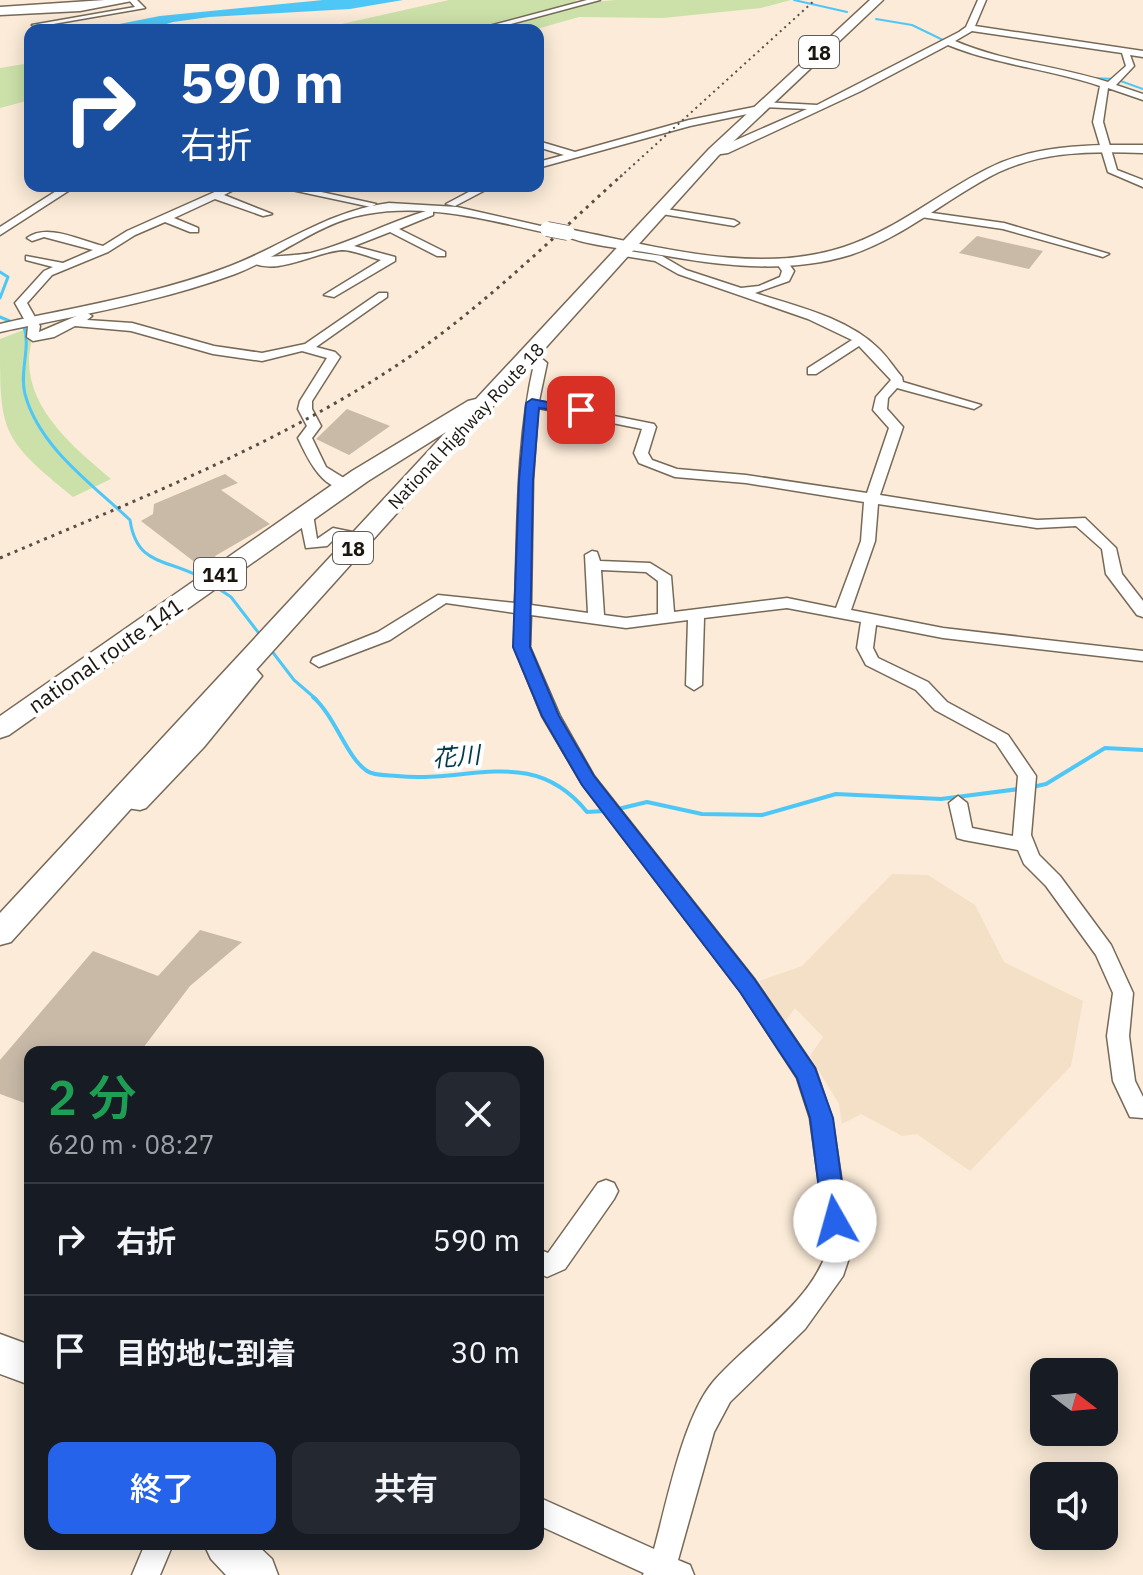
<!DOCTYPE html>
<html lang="ja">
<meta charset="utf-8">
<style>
body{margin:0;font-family:"IBM Plex Sans","Noto Sans JP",sans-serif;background:#242831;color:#f1f3f6;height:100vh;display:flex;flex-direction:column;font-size:30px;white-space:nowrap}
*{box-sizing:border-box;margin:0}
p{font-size:26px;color:#9ea1a6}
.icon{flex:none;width:44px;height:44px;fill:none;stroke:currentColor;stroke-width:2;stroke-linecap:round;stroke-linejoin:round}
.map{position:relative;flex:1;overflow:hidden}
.panel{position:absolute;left:24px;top:1046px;width:520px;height:504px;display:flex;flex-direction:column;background:#171b24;border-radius:16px;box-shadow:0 4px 20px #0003}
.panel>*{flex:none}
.top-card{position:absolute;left:24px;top:24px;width:520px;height:168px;border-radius:16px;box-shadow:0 4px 20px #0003;background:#1a4fa0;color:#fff;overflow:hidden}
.needle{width:52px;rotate:106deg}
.fabs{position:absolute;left:1030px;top:1358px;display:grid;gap:16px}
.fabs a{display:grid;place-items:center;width:88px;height:88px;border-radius:16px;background:#171b24;box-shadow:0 4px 20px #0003;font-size:40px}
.pin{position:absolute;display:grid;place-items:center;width:68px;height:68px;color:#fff;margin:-34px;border-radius:16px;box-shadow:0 4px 12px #0006}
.me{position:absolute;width:88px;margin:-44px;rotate:353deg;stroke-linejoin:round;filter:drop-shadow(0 0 6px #0008)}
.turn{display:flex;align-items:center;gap:28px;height:168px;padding:0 24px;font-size:36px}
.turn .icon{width:104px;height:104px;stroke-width:2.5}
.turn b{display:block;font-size:56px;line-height:68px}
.round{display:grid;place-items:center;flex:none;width:84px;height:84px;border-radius:16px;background:#242831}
.headline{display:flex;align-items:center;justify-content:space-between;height:136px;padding:0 24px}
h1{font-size:48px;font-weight:600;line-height:60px;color:#1e9e55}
.cta{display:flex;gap:16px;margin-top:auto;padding:16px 24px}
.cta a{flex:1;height:92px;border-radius:16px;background:#2563eb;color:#fff;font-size:32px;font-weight:600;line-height:92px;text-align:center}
.cta a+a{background:#242831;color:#f1f3f6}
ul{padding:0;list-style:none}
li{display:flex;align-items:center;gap:24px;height:112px;padding:0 24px;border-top:2px solid #363941}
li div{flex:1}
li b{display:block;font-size:30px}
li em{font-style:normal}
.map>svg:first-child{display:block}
.built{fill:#f4e0c6}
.green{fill:#cce1a9}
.water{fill:#4fc7f6}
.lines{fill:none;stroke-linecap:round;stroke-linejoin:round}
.stream-far2{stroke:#4fc7f6;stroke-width:2}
.stream-far1{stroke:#4fc7f6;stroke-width:3}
.stream{stroke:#4fc7f6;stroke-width:4}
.building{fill:#c9baa8}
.minor-casing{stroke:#766958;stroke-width:3}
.tertiary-casing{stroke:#766958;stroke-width:3}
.primary-casing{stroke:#766958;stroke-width:3}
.trunk-casing{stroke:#766958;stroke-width:3}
.minor{fill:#fff;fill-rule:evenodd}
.tertiary{fill:#fff;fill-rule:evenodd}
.primary{fill:#fff;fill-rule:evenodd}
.trunk{fill:#fff;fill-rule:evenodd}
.rail-far1{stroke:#574f45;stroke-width:2;stroke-dasharray:2 4;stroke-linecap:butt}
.rail{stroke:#574f45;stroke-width:3;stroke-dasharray:3 5;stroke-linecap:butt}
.tertiary-bridge-casing{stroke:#766958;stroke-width:16;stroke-linecap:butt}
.tertiary-bridge{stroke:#fff;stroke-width:14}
.route{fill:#2563eb;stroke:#184099;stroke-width:2}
.labels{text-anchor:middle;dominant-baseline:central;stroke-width:8;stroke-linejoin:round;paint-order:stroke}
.far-street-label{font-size:18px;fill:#1b160f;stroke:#fff}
.shield{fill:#fff;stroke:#5f5c57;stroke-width:2}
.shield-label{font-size:20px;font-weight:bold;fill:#1b160f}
.street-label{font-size:22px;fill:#1b160f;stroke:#fff}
.water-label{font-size:24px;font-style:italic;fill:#023a4d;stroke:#fff}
</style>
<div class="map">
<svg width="1143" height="1575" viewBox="0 0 1143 1575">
<rect width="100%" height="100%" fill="#fbebd8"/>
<path class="built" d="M892 874 928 875 975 905 1004 962 1083 1001 1071 1066 970 1171 917 1134 902 1136 861 1114 842 1124 839 1104 810 1056 823 1037 795 1008 785 1022 759 981 802 966Z"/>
<path class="green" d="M449 0H577L571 4 615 0H791L761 8 663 18 579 17 533 30H315Z
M30 63V100L0 108V68Z
M34 326C33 336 30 347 29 357 27 410 75 448 111 479L73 497C0 437 0 433 0 339Z"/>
<path class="water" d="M323 0H403L350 9 209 17 173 22 147 30H89L160 16Z"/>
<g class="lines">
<path class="stream-far2" d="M794 0 847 12
M876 19 912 25 943 40
M1091 78 1115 79 1143 89"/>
<path class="stream-far1" d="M0 272 8 277 0 298
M0 317 24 327C31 347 19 372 25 394 39 447 92 484 130 520 137 567 167 558 202 578
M213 585 231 597 261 636
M271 650 294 680 316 699"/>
<path class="stream" d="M313 697C335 716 347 758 367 771 374 776 388 775 397 776 468 784 532 744 587 812L605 811
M1032 787 1046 784 1105 748 1143 750
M618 809 647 802 702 814 762 815 836 794 941 799 1019 789"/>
</g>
<path class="building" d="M977 236 1043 251 1029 269 959 253Z
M347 409 390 426 349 455 316 439Z
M225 474 238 483 221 490 270 524 215 556 218 561 205 570 141 521 153 514 154 504Z
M200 930 242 942 190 986 140 1052H30V1105L0 1094V1060L93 951 158 976Z"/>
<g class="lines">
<defs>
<path id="minor" d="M129 0H137L145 8 36 27 32 25 135 7Z
M587 0H600L488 30H474Z
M978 0H986L975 26 1143 51V57L1130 55 1134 66 1116 85 1143 94V100L1108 88 1103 122 1117 170 1143 180V187L1108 172 1093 122 1100 86C1050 69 997 65 948 45L861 91 728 153 714 155 709 152 807 109 763 107 760 102 817 105 959 32 966 27ZM972 31 1122 53 1126 66 1108 82C1057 66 1004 62 955 41Z
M759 106 762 111 690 126 538 168V162L564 155 538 147V141L575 152 689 120Z
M64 186H76L0 235V227Z
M228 186H241L224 195 272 214 263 216 215 199 174 218 198 228V232H190L165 222 135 235 108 252 52 275 27 303 40 326 39 332 86 312 92 316 87 320 132 323 214 346 262 353 305 344 379 293H387V297L316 347 335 352 340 357 312 401V409L321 426 312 438 326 467 352 483V489C323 493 308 459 298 438L307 426 298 409 300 401 327 358 302 351 262 361 213 354 131 331 75 326 54 337 33 341 27 337 28 326 15 303 44 271 53 267 26 260V256L63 263 93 250 44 237 32 241 27 238C47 223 79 240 103 246L127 231Z
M273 186H294L376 204 371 207Z
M480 186H493L455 206 446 204Z
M660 208 734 220 739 223 734 226 656 213 655 211Z
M429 210 433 211V215L399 229 445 252V256H437L390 232 354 246 395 257V261L334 297 324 295 381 260C370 257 355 251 344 250 318 250 276 278 249 261 257 256 297 256 311 253 351 243 388 222 429 210Z
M918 211 1004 223 1109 254 1103 257 1003 229 914 216 913 214Z
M622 250 662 256 686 270 741 288 759 286 780 277 782 271 776 262 786 260 794 271 789 281 755 293C795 306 846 317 878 348 887 356 894 368 902 377L903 382 981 405 974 409 897 388 888 398 887 409 903 427 880 495 1037 520 1085 518 1116 548 1122 574 1143 601V617L1137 615 1106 574 1102 549 1076 526 1037 528 878 504 875 541 851 610 943 628 1143 651V661L943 638 876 625 873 648 878 658 928 682 947 702 1008 735 1036 776 1031 835 1039 855 1060 876 1111 945 1133 993 1129 1036 1135 1081 1143 1097V1118L1130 1117 1113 1081 1107 1036 1113 993 1096 955 1046 886 1024 864 1018 850 964 840 957 838 949 803 958 796 967 803 972 828 1013 836 1018 776 996 743 935 710 916 690 866 665 857 648 861 622 787 608 704 618 702 685 694 690 686 685 688 620 626 628 531 615 530 647 560 716 594 776 755 980 815 1068 832 1118 852 1249 843 1276 805 1329 730 1402 714 1432 678 1560 690 1565 694 1575H648L538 1525V1497L654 1549C667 1502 683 1418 713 1382 751 1338 809 1306 828 1249L810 1118 797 1078 741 992 582 784 542 716 514 647 515 613 446 603 390 640 319 667 311 662 313 658 378 632 438 595 515 603C518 523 516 442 534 364L527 359V353H535L547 363 539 401 654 424 656 427 648 453 652 460 677 469 746 475 867 493 889 428 873 410 876 397 891 380 859 346 816 374H808V368L852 340 808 319 678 274 655 261 618 255V251ZM538 408 642 429 634 453 639 463 675 477 746 483 864 502 861 541 836 608 787 598 674 612 671 576 650 563 600 561 597 552 592 551 585 555 588 613 531 605 533 480ZM601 570 646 572 658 581V614L626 618 604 615Z
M306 510 313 514 317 539 333 528 367 535 369 538 362 542 336 537 327 546 306 548 299 514Z
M243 660 249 661 262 676 204 747 146 808 140 810 114 806 111 801 114 796H136L192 739 245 676 235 665Z
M606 1180 614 1183 618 1191 614 1199 565 1269 547 1277 538 1273V1249L548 1253 598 1183Z
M145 1544H173L160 1575H132Z"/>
<path id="tertiary" d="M1105 145H1143V153C1094 151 1044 151 999 172 948 197 905 237 850 255 785 275 715 265 650 253 629 249 577 245 561 233L568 229C656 246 756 276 844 247 896 230 939 193 987 169 1024 150 1065 146 1105 145Z
M389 203 457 207 554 229 547 233C489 220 427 203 367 214 319 222 280 257 235 274 159 302 79 315 0 332V324C75 307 153 295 225 268 282 247 327 211 389 203Z
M662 1551 674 1556 679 1568 677 1575H643L650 1556Z"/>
<path id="primary" d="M105 0H137L80 11 0 15V7Z
M0 1334 30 1345V1385L0 1374Z
M204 1544H256L272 1559 278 1575H226L211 1559Z"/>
<path id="trunk" d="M870 0H883L719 155 11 942 0 945V913L446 432 368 481 9 735 0 738V716L352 471 468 401 476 399 709 149Z"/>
</defs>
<use href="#minor" class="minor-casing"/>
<use href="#tertiary" class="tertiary-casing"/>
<use href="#primary" class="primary-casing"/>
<use href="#trunk" class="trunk-casing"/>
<use href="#minor" class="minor"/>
<use href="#tertiary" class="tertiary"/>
<use href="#primary" class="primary"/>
<use href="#trunk" class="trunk"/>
<path class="rail-far1" d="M620 177 815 0"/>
<path class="rail" d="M0 558C141 498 288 441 415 353 489 301 555 236 622 175"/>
<defs>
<path id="tertiary-bridge" d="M547 229 568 233"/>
</defs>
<use href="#tertiary-bridge" class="tertiary-bridge-casing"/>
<use href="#tertiary-bridge" class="tertiary-bridge"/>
</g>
<path class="route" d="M532 399 587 410 581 414 539 408 533 480 530 647 559 716 594 776 755 980 815 1068 833 1118 847 1221 843 1229 835 1233 826 1229 823 1221 810 1118 797 1078 740 992 582 785 542 716 513 647 519 480 526 403Z"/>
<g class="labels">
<g class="far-street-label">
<text transform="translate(466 426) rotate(-47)">National Highway Route 18</text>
</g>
<g class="shield">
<rect x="799" y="36" width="40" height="32" rx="6"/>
<rect x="333" y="532" width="40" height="32" rx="6"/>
<rect x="194" y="558" width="52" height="32" rx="6"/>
</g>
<g class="shield-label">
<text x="819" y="52">18</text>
<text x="353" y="548">18</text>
<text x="220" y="574">141</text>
</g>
<g class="street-label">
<text transform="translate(105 655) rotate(-35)">national route 141</text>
</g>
<g class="water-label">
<text transform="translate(456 756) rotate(-5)">花川</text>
</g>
</g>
</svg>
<div class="fabs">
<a><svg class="needle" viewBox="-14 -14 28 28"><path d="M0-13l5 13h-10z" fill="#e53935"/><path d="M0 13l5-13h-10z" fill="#9ea1a6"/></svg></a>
<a><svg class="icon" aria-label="sound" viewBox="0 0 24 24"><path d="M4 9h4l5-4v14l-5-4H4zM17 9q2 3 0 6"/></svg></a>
</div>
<div class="pin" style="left:581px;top:410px;background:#d93025"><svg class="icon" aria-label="arrive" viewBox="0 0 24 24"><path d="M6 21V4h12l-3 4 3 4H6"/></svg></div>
<svg class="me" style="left:835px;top:1221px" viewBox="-20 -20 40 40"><circle r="19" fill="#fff"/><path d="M0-13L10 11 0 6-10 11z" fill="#2563eb"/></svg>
<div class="top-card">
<div class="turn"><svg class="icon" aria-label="right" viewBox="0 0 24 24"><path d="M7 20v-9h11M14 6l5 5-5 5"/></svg><div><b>590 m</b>右折</div></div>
</div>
<section class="panel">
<div class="headline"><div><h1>2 分</h1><p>620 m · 08:27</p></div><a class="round"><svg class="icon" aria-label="close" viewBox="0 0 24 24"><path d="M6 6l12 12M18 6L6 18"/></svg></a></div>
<ul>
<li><svg class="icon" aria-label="right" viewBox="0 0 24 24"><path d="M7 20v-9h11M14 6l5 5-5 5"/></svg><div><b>右折</b></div><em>590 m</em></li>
<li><svg class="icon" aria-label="arrive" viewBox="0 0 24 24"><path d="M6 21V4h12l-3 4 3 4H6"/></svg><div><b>目的地に到着</b></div><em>30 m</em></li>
</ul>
<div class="cta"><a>終了</a><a>共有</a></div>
</section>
</div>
